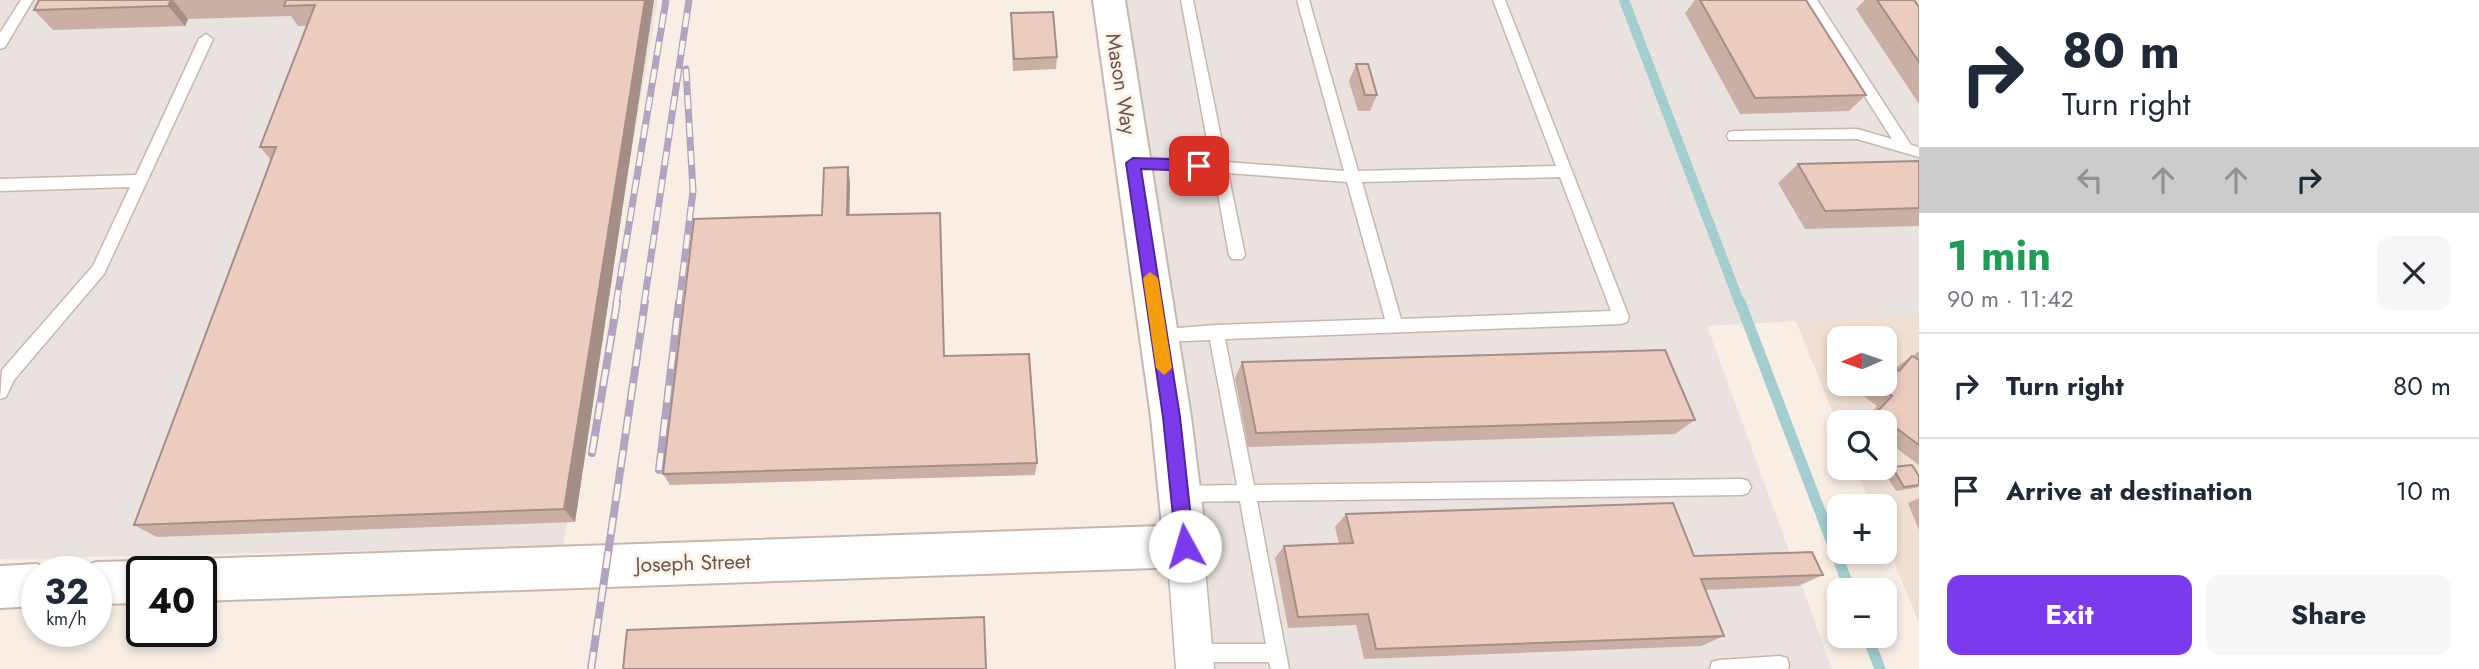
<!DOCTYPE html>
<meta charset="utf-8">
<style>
body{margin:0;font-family:Jost,sans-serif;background:#f6f6f7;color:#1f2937;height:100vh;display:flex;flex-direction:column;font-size:26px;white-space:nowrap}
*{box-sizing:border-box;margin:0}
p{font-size:23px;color:#747a83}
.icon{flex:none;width:38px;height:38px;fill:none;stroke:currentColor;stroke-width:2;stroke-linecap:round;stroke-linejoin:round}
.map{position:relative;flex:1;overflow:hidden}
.drawer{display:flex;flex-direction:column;background:#fff;width:560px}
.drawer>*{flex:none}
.hud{background:#fff;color:#1f2937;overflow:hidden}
.needle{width:46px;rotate:268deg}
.fabs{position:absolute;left:1827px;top:326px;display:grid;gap:14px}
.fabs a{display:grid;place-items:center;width:70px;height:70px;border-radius:14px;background:#fff;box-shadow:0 4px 10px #0003;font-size:35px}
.speed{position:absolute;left:21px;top:556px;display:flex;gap:14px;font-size:35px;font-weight:700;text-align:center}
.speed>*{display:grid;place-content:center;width:91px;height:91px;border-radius:50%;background:#fff;box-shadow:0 4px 10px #0003;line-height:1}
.speed small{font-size:18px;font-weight:400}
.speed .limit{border:4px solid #111;border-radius:10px;background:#fff;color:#111}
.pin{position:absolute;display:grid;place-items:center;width:60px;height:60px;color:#fff;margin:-30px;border-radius:14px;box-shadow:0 4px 10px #0006}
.me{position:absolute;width:77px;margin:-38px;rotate:354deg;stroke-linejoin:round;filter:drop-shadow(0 0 5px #0008)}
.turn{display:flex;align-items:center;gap:24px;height:147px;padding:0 28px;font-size:32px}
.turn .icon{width:91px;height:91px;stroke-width:2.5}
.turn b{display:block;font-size:49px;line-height:60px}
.lanes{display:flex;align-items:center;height:66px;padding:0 28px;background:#0003;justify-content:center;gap:35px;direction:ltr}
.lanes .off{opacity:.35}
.round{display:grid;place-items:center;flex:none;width:74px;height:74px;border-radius:14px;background:#f6f6f7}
.head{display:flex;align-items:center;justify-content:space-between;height:119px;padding:0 28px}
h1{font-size:42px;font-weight:700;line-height:52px;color:#1e9e55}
.cta{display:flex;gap:14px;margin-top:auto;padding:14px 28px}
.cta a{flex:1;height:80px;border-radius:14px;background:#7c3aed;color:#fff;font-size:28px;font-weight:700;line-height:80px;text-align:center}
.cta a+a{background:#f6f6f7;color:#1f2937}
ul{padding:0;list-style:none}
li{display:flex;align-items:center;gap:21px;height:105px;padding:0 28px;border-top:2px solid #e0e1e3}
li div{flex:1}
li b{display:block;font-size:26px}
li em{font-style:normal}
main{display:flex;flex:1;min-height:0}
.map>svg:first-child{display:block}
.residential{fill:#f0e0d3;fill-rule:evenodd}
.industrial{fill:#e9e2de}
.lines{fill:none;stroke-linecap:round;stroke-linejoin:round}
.stream-far1{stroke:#a3ced0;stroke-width:10}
.stream{stroke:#a3ced0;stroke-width:11}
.service-casing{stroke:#c8b6ac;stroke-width:3}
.minor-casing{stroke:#c8b6ac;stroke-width:3}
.tertiary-casing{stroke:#c8b6ac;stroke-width:4}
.service{fill:#fff;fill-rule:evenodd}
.minor{fill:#fff;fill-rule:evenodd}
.tertiary{fill:#fff;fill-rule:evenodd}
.rail-far1-casing{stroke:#b0a4c0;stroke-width:7}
.rail-casing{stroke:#b0a4c0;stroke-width:8}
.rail-far1{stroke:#fcf3e9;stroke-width:4.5;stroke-dasharray:14;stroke-linecap:butt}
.rail{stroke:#fcf3e9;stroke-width:5;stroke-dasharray:17;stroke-linecap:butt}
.wall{fill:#caafa4}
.shaded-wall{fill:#a48f86}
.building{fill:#ebccbf;stroke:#a48f86;stroke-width:2}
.route{fill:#7c3aed;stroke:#51269a;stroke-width:2}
.slow{fill:#f59e0b}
.labels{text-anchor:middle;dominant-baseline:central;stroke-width:6;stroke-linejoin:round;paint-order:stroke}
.street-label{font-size:21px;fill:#6e554d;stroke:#fcf3e9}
</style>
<main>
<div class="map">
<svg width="1919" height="669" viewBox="0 0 1919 669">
<rect width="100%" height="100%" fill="#f9eee4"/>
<path class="residential" d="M1919 315V623L1885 540V506H1871L1855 467H1885V422H1839V428L1795 319ZM1839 338H1885V383H1839Z"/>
<path class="industrial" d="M0 0H658L563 546 0 559Z
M1127 0H1919V315L1707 326 1832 669H1209Z"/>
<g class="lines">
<path class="stream-far1" d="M1624 0 1740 304"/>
<path class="stream" d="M1740 302 1850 590
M1867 635 1880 669"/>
<defs>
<path id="service" d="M21 0H33L5 47 0 49V33Z
M1181 0H1193L1226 162 1344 171 1297 0H1309L1358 171 1556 166 1493 0H1505L1629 317 1627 322 1621 324 1225 339 1254 485 1742 479 1748 481 1751 487 1748 493 1742 495 1257 501 1289 669H1271L1269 662H1194L1187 660 1185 653 1187 646 1194 644H1266L1240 501 1180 502 1174 500 1171 494 1174 488 1180 486 1237 485 1210 340 1159 342 1153 340 1151 335 1153 330 1216 325 1385 319 1347 182 1228 173 1245 255 1242 259H1232L1229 255 1214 172 1128 167 1126 163 1133 157 1211 161ZM1560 177 1611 311 1401 319 1362 182Z
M1804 0H1817L1911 145 1919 147V157L1857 139 1729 140 1727 136 1729 132 1734 131 1857 129 1892 139Z
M206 34 213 39 104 274 14 380 6 397 0 399 2 370 93 266 130 187 0 191V179L136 175 199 39Z
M1780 656 1787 658 1789 665 1788 669H1710L1712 662 1719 660Z"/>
<path id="minor" d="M1185 529 1197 534 1203 546 1214 669H1176L1167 546 1173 534Z"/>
<path id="tertiary" d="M1093 0H1125L1191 417 1207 546 1200 561 1185 567 201 601V572H182L186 565 201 559 1162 526 1151 417Z
M142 561 157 567 160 572H142V603L96 604V572H79L80 568 96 562Z
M37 564 54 572H37V606L0 608V566Z"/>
</defs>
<use href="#service" class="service-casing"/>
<use href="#minor" class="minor-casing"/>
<use href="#tertiary" class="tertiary-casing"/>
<use href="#service" class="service"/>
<use href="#minor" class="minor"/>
<use href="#tertiary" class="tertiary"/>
<defs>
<path id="rail-far1" d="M616 304 666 0
M644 304 689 0
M679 304 693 191 686 69"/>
<path id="rail" d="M592 453 617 302
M659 470 679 302
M591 669 645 302"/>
</defs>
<use href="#rail-far1" class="rail-far1-casing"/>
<use href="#rail" class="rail-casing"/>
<use href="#rail-far1" class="rail-far1"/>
<use href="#rail" class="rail"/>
</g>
<path class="wall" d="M39 0H654L575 522 157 537 134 525 271 160 260 147 307 26H298L291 16 188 19 185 26 53 30 34 10Z
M1695 0H1806L1866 95 1849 111 1740 114 1685 13Z
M1865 0H1914L1919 7V104L1856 9Z
M1011 13 1057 57 1056 69 1013 71 1011 25Z
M1356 64 1377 95 1370 111H1358L1349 81Z
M1919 161V226L1805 229 1778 183 1798 164Z
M848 167 850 183 849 215 944 356 1037 463 1035 475 670 485 663 474 822 215Z
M1919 351V465L1885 440V422H1862L1877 406 1857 391 1864 383H1885V366L1889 363 1895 368 1912 356H1913Z
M1242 362 1695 420 1675 434 1248 447 1235 378Z
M1892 467 1919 476V487L1915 488 1896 491 1884 472Z
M1919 498V530L1908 503Z
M1346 514 1694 556 1823 575 1798 586 1706 590 1724 636 1701 646 1364 659 1356 625 1288 628 1275 558 1284 546 1339 544 1335 527Z"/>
<path class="shaded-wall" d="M171 0H173L188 19 185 26 168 6Z
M645 0H654L575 522 564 509Z
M848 167 850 183 849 230 847 215Z"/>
<path class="building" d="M39 0H171L168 6 34 10Z
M286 0H645L564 509 134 525 276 147H260L315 5 284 6Z
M1700 0H1806L1866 95 1755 98Z
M1877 0H1914L1919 7V62Z
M1053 12 1057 57 1014 59 1011 13Z
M1356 64H1368L1377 95H1365Z
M1919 161V208L1825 211 1798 164Z
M848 167 847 215 940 213 944 356 1029 354 1037 463 663 474 694 219 822 215 824 168Z
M1665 350 1695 420 1256 433 1242 362Z
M1912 356 1919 360V445L1876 413 1892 396 1874 383H1885V367L1889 363 1899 371Z
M1912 465 1919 476V485L1904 487 1892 467Z
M1673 503 1694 556 1812 552 1823 575 1701 579 1724 636 1376 649 1368 614 1298 617 1284 546 1353 543 1346 514Z
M984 617 986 669H623L627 630Z"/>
<path class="route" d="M1133 158 1199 160 1206 166 1199 171 1141 169 1180 417 1194 546 1192 552 1185 555 1179 552 1176 546 1163 417 1126 163Z"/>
<path class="slow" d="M1150 272 1158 278 1172 368 1164 375 1156 368 1143 278Z"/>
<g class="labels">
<g class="street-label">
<text transform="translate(1121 84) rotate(81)">Mason Way</text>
<text transform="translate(693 563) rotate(-2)">Joseph Street</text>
</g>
</g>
</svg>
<div class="fabs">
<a><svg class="needle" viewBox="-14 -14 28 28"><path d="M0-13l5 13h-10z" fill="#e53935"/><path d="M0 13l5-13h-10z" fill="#747a83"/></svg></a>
<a><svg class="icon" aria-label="search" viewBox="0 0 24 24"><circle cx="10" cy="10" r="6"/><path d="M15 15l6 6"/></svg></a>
<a>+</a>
<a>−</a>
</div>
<div class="speed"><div>32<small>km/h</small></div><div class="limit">40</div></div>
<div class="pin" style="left:1199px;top:166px;background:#d93025"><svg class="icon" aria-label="arrive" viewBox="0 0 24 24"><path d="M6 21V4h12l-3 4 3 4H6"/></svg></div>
<svg class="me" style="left:1185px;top:546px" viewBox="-20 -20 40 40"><circle r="19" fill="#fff"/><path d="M0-13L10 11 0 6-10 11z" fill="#7c3aed"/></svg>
</div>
<section class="drawer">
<div class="hud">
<div class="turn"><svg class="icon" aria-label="right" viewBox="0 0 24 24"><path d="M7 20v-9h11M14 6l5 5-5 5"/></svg><div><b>80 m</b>Turn right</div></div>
<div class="lanes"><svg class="icon off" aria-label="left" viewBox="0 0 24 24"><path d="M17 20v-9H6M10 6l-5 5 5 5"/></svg><svg class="icon off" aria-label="ahead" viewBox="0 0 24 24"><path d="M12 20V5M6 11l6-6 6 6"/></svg><svg class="icon off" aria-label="ahead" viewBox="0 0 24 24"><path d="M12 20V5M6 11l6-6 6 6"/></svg><svg class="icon" aria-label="right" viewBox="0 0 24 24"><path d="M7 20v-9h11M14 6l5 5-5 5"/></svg></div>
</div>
<div class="head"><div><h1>1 min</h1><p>90 m · 11:42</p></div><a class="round"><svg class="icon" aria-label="close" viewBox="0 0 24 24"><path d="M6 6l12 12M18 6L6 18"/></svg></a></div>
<ul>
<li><svg class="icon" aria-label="right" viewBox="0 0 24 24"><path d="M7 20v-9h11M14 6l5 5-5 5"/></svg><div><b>Turn right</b></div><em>80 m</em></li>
<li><svg class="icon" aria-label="arrive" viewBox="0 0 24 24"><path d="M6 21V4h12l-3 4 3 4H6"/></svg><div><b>Arrive at destination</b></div><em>10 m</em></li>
</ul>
<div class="cta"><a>Exit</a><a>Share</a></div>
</section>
</main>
